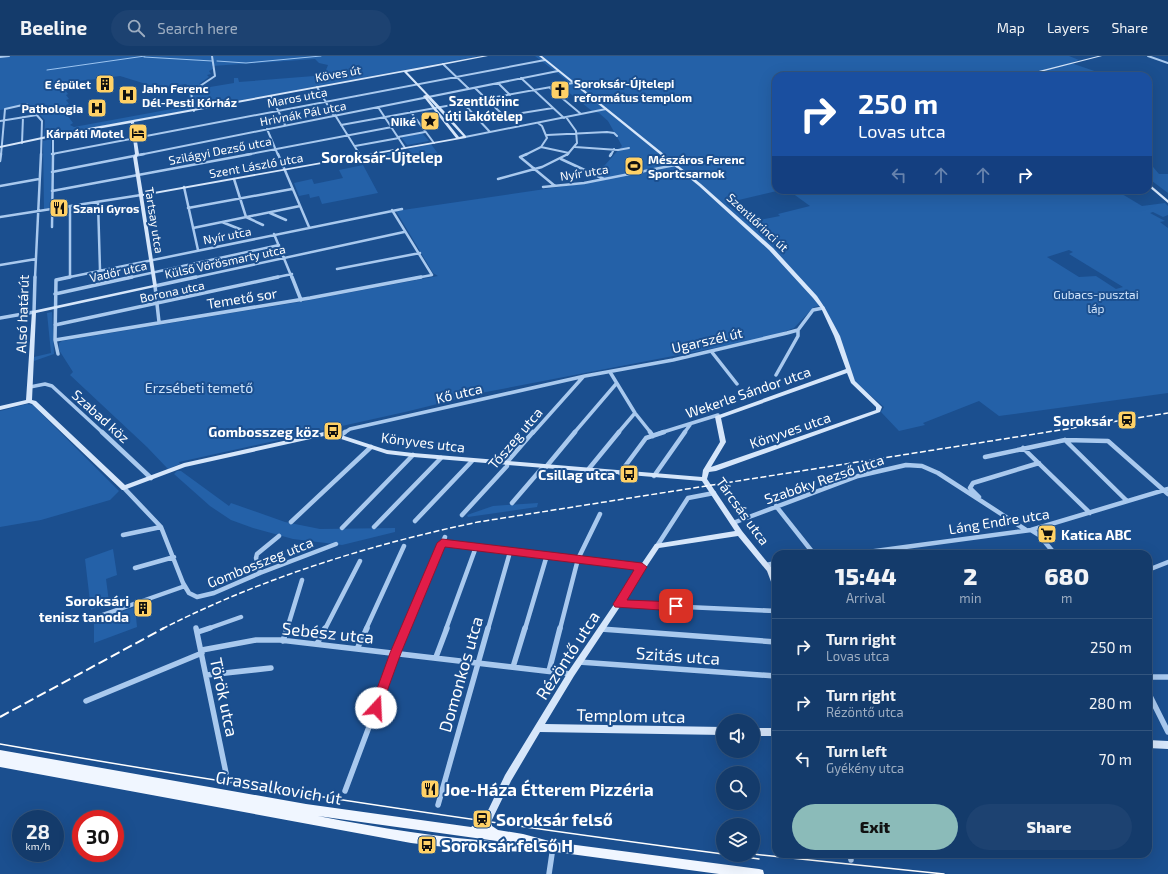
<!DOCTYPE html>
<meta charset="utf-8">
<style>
body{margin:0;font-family:"Exo 2",sans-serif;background:#1d4271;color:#f1f3f6;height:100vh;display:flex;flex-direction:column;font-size:15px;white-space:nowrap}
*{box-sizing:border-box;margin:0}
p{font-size:13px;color:#9dadc1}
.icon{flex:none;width:22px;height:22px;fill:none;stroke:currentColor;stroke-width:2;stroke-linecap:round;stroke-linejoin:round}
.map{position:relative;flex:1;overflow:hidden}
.side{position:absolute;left:772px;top:494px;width:380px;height:308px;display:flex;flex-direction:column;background:#143b6b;border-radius:12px;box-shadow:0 4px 16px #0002,0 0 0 1px #33557e}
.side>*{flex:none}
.hud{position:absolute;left:772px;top:16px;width:380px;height:122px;border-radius:12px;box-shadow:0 4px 16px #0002,0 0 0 1px #33557e;background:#1a4fa0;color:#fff;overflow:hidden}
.buttons{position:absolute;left:716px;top:658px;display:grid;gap:8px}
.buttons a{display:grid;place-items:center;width:44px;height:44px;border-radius:50%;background:#143b6b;box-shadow:0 4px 16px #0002,0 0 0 1px #33557e;font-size:20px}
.speed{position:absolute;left:12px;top:754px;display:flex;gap:8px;font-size:20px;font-weight:700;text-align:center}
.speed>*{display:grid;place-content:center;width:52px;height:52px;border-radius:50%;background:#143b6b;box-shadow:0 4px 16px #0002,0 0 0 1px #33557e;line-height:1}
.speed small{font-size:10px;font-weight:400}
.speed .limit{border:6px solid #d22;background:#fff;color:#111}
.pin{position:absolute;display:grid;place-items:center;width:34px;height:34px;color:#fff;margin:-17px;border-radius:8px;box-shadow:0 2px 6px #0006}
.me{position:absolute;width:44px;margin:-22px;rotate:20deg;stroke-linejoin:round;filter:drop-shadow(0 0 3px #0008)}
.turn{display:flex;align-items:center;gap:14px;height:84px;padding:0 20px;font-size:18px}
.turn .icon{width:52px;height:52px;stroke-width:2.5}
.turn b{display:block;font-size:28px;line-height:34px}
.lanes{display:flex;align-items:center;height:38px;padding:0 20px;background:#0003;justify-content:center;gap:20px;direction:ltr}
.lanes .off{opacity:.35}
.eta{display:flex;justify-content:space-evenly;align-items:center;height:68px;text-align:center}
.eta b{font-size:24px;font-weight:800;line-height:28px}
.primary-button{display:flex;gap:8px;margin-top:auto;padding:8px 20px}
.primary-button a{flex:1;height:46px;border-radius:24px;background:#8bbbb9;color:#111;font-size:16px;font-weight:800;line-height:46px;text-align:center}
.primary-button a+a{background:#1d4271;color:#f1f3f6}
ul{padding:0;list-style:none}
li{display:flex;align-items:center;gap:12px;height:56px;padding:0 20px;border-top:1px solid #33557e}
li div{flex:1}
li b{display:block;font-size:15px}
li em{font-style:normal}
header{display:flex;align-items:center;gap:24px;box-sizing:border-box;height:56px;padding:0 20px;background:#143b6b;border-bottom:1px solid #33557e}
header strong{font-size:19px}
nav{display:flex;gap:22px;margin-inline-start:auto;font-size:14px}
.search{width:280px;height:36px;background:#1d4271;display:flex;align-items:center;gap:10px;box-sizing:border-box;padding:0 14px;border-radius:22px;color:#9dadc1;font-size:15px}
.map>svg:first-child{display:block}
.green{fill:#2461a8;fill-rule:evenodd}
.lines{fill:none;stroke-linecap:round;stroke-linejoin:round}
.stream{stroke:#9cc4f0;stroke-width:1}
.street-far4{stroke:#a9c9ee;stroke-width:2}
.street-far3{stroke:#a9c9ee;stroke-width:2.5}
.street-far2{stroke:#a9c9ee;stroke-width:3.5}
.street-far1{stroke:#a9c9ee;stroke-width:4.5}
.street{stroke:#a9c9ee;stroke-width:5.5}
.secondary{fill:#d6e6fa;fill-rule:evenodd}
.primary{fill:#f0f6ff;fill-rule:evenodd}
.tram{stroke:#fff;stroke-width:1.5}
.rail-far1{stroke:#fff;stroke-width:1.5;stroke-dasharray:6 2.5;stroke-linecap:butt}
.rail{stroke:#fff;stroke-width:2;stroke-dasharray:10 4;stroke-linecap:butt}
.route{fill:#e11d48;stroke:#92132f}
.labels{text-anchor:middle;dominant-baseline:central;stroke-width:4;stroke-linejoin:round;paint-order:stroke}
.far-street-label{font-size:12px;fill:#fff;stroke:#1b4f8f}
.far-poi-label{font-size:12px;font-weight:bold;fill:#fff;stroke:#1b4f8f;text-anchor:start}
.far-park-label{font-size:12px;fill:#cfe3fa;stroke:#1b4f8f}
.far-neighbourhood-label{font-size:13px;font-weight:bold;fill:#fff;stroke:#1b4f8f}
.street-label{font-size:14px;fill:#fff;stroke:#1b4f8f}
.park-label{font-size:14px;fill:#cfe3fa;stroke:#1b4f8f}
.poi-label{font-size:14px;font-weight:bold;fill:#fff;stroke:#1b4f8f;text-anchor:end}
.far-district-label{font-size:15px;font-weight:bold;fill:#fff;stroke:#1b4f8f}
.near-street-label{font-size:17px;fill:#fff;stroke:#1b4f8f}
.near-poi-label{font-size:17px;font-weight:bold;fill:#fff;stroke:#1b4f8f;text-anchor:start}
</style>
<header>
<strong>Beeline</strong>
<div class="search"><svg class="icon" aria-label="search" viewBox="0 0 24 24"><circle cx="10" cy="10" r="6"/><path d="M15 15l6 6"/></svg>Search here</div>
<nav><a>Map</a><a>Layers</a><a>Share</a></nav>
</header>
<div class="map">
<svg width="1168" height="818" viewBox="0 0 1168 818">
<rect width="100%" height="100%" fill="#1b4f8f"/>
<path class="green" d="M6 0H480L44 81 45 64 30 49 0 54V1ZM315 3 319 7 328 9 326 14 327 20 316 22 314 20 239 26 238 22H234V27L204 32 199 28 209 21 207 19 211 18 209 15 213 13 212 10ZM120 20 159 32 186 28 188 30 190 45 186 46 188 50 74 71 70 69 73 67 67 59 69 58 66 49 69 48 66 44 69 43 66 39 68 38 65 34 68 33 64 27Z
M535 0H1069L1079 4 1071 7 1109 20H1083L1070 16 1055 20H776V134H781L726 147 749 166 780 160 778 158 810 150 788 134H1131L1122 138 1142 150 1165 147 1168 150V159L1163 161 1153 156 1150 157 1165 165 1160 166 1168 172V337L999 360 979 345 923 367 925 369 899 375 881 356 884 351 855 326 840 281 823 249 814 251 794 272 767 282 486 336 405 356 179 406 180 408 168 413 147 391 70 319 73 316 59 294V287L62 285 299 246 438 220 433 217 396 155 579 128 602 122 596 115 605 109 622 90 608 65 599 57 592 55 562 31 569 26ZM1069 194 1073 196 1069 198 1123 231 1116 233 1096 220 1079 221 1047 201Z
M422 77 429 85 407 89 401 81Z
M51 83V152L44 153 43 85Z
M431 88 439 99 415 104 408 93Z
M389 97H392L391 102 369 107 365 102Z
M1148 105 1159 118H1168V137L1148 122Z
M363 109 378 137 322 148 319 140 310 142 309 138 299 140 294 127 312 123 314 128 343 122 339 114Z
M52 256 54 298 34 305V301L51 297 47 257Z
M27 348 33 349 119 435 110 444 41 464 0 471V355Z
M177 415H181L229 450 231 447 285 466 320 473 395 472V476L342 489 293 483 253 472 231 464 210 450 174 418Z
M538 447 537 451 468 461 467 459 493 450Z
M113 493 117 519 106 523 109 546 91 554 85 503Z
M135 551 137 571 94 587V566Z"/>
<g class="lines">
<path class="stream" d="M144 1 212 5
M217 5 246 7 321 0
M47 14 145 0"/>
<path class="street-far4" d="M1148 0 1168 7
M0 1 9 0
M443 8 468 32
M521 22 564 62
M498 27 510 39
M317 31 334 60
M475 32 503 59
M550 32 581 58
M271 40 285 69
M463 47 490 76
M378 51 405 92
M194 55 191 36 215 20 212 0
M411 56 434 87
M335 59 360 99
M566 61 576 75 577 87 567 99
M479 64 553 52
M0 65 37 59
M341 69 573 27
M267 73 278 99
M547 79 607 76 614 77 617 80
M398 81 425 76
M465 81 606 53
M22 87 23 61
M355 90 399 82
M541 91 569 97
M575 91 618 94 629 92
M52 98 545 4
M1 99 5 53 27 48 42 65 41 99
M53 99V80
M139 99 558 15
M245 99 392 71
M525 99 541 91 547 82 542 70 538 67
M611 99 614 93"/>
<path class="street-far3" d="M52 98H54
M278 98 309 171
M359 98 361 101
M527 98 520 101 555 130
M610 100 611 98
M561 103 604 123
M0 105 1 98
M52 116 144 98
M234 123 246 161 263 169
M498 123 542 111 568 98
M0 130 39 123
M184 131 198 194
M543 131 584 127 675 109
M52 135 251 98
M98 146 100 214
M70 151V221
M188 152 292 133
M392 154 432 219 416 222
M270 157 286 164
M0 161 141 139
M222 166 242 174
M52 171 53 98
M193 172 300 150
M274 178 292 222
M0 209 36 203
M337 213 420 197
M35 222 41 98
M65 222 402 153
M128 222 279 189
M192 222 404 176
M273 222 292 218"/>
<path class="street-far2" d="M292 221 301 244
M55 238 132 221
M0 262 34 256 35 221
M159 266 155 230 196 221
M55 269 278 221
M55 284 310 242 421 221
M711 295 737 328
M58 298 55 284 56 224 70 221
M610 316 635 357 651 377
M776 319 798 280V274
M30 331 45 328 52 330 103 377
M344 377 350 373 585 320 673 304 787 277 798 274 813 254 823 252
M533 377 583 321
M574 377 616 328
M618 377 635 357
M660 377 718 359
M684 377 690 369"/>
<path class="street-far1" d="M102 376 151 422
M650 376 653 380
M340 380 345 376
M1065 384 1127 445
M1023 392 1090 457
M985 401 1065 384 1108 385 1168 438
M546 411 575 376
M587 415 619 376
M620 417 646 382 664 376
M654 420 685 376
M124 432 161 471 183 527 189 537 197 541 214 537 260 517 336 488
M979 441 970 432 973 427 1039 407
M512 447 543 411
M776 450 814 498
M462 459 507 410V406L533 376
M415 465 472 405
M291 466 371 391
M733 467 858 420 906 409 922 410 938 417 1026 474
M374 471 441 402
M342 472 413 399
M1031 474 1039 479 1055 498
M123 479 161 471
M442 487 642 511
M657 490 688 442 714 437
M853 498 1031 474 1168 433
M766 509 776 507
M135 512 174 501
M1148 514 1168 506
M260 517 256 502 257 498 279 480
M619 548 776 555
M94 562 185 530
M207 573 241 561
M287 573 302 524
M325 573 360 505
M366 573 404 490
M405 573 445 481
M446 573 476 491
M488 573 510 496
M525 573 547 499
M560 573 578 503 600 458"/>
<path class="street" d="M196 572 226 717
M601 573 776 586
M198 576 210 572
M283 585 287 572
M317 588 325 572
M357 593 367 572
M202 594 256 584H280L571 618
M436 601 447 572
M579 606 776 620
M513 611 525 572
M549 615 560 572
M207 619 271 612
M1148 621H1168
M1148 636 1168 676
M86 645 202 597
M345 735 406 572
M438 749 488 572
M850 798 851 804
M549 818 553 791"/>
<path class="secondary" d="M482 0H488L407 16 444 55 466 80V82L143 140 157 230 155 231 36 257 32 344 36 345 125 429 184 407 324 376 335 377 387 394 413 397 702 421 703 414 720 386 715 361 716 360 846 313 834 280 821 252 813 242 769 194 699 130 539 0H542L701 128 773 192 817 240 825 252 840 280 855 325 881 350 882 351 880 356 716 415 709 416 707 423 742 475 772 512 776 521V534L774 533 773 531 767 515 738 480 659 492 574 620 545 668 723 671V679L540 676 511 725 488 772 485 773 482 772 481 769 505 719 568 616 655 488 735 475 702 425 413 401 387 398 335 381 324 380 185 411 124 434H122L32 348 29 347 0 354V350L26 344 32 255 153 229 133 101 135 98 131 67 52 81 0 92V90L56 78ZM404 16 426 39 423 40 456 82 143 138 137 101 139 98 134 66ZM426 40 463 80 459 81ZM847 317 851 327 876 351V354L711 411 726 386 721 362Z
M1098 0H1102L1025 20H1019Z
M1148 127 1168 144V147L1148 130Z
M753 672H776V680H753Z
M1148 684 1168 685V693L1148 692Z"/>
<path class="primary" d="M0 694 306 748 471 771 486 762 490 763 492 770 498 774 523 778 553 786 759 813 763 814 764 818H719L548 795 545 796C500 796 456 793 411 787L0 711ZM318 760 504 786C441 782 380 772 318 760Z"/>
<path class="tram" d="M0 688C240 730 481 766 723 798
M753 798 944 818
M731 799 759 803"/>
<path class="rail-far1" d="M162 573C262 522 368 489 478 466L1168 357"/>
<path class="rail" d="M0 661 164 572"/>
</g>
<path class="route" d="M442 483 642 507 647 511 627 544 676 546 680 547 682 550 680 554 676 555 615 551 613 548 615 545 634 514 445 491 401 597 381 652 380 656 376 658 371 656 370 652 390 597 437 487Z"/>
<defs>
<symbol id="building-square" viewBox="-11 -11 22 22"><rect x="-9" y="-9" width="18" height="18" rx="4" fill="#ffd166" stroke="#1b4f8f"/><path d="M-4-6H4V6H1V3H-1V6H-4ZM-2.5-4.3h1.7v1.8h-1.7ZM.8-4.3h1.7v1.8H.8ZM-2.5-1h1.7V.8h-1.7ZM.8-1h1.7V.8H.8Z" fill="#111"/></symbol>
<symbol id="church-square" viewBox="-11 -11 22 22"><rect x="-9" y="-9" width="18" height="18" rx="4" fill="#ffd166" stroke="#1b4f8f"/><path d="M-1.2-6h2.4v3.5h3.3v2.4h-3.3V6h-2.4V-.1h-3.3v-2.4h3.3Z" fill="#111"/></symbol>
<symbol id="hospital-square" viewBox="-11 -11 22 22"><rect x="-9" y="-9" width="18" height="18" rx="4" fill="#ffd166" stroke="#1b4f8f"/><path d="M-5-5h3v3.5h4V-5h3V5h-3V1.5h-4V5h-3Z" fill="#111"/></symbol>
<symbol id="sight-square" viewBox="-11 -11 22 22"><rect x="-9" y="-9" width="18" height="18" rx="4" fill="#ffd166" stroke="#1b4f8f"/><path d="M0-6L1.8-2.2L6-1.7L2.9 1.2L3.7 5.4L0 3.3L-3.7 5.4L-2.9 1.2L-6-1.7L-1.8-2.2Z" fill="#111"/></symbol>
<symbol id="hotel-square" viewBox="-11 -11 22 22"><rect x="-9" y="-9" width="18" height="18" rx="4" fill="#ffd166" stroke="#1b4f8f"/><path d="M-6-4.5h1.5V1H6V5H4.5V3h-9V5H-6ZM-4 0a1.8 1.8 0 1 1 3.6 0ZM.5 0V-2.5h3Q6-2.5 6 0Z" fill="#111"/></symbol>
<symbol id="stadium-square" viewBox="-11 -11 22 22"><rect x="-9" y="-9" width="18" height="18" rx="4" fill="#ffd166" stroke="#1b4f8f"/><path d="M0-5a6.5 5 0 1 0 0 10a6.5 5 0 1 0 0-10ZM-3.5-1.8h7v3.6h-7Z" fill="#111"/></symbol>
<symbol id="restaurant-square" viewBox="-11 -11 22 22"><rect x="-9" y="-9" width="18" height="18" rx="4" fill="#ffd166" stroke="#1b4f8f"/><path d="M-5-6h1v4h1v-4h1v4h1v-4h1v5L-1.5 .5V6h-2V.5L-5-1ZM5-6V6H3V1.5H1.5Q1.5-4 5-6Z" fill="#111"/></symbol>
<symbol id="station-square" viewBox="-11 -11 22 22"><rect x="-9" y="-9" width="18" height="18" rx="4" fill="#ffd166" stroke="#1b4f8f"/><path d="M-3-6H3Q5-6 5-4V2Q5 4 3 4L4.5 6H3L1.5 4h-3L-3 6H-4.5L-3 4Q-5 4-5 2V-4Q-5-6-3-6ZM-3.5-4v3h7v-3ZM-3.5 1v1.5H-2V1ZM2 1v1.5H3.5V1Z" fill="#111"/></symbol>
<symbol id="bus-square" viewBox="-11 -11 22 22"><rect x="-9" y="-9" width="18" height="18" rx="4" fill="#ffd166" stroke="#1b4f8f"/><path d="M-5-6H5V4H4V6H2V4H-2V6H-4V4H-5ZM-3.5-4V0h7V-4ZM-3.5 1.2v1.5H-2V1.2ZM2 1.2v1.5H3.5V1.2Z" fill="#111"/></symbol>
<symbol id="supermarket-square" viewBox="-11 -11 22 22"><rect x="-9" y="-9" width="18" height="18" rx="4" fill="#ffd166" stroke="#1b4f8f"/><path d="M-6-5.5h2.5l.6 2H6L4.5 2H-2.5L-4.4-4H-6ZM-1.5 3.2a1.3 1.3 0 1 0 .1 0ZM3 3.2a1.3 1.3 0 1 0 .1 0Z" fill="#111"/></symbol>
</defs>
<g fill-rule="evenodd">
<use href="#building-square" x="94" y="17" width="22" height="22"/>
<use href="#church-square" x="549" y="23" width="22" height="22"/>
<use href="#hospital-square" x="117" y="28" width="22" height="22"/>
<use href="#hospital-square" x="86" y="41" width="22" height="22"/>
<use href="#sight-square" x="419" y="54" width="22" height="22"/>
<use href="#hotel-square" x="127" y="66" width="22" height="22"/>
<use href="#stadium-square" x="623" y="99" width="22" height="22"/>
<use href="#restaurant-square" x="48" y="141" width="22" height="22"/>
<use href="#station-square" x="1116" y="353" width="22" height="22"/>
<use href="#bus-square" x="322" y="364" width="22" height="22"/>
<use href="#bus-square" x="618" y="407" width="22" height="22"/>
<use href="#supermarket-square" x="1036" y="467" width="22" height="22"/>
<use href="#building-square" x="132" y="541" width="22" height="22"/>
<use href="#restaurant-square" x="419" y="722" width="22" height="22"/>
<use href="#station-square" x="471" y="752" width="22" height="22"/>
<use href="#bus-square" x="416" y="778" width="22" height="22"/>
</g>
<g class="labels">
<g class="far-street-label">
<text transform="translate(338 17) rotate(-10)">Köves út</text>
<text transform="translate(297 41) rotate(-11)">Maros utca</text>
<text transform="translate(303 57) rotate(-11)">Hrivnák Pál utca</text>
<text transform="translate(220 94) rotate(-11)">Szilágyi Dezső utca</text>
<text transform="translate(256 109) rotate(-10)">Szent László utca</text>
<text transform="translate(584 116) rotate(-9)">Nyír utca</text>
<text transform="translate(155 164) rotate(81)">Tartsay utca</text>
<text transform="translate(758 166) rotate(43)">Szentlőrinci út</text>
<text transform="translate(227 179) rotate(-11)">Nyír utca</text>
<text transform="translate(225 205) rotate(-12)">Külső Vörösmarty utca</text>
<text transform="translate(118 215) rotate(-13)">Vadőr utca</text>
<text transform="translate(172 235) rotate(-12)">Borona utca</text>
</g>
<g class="far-poi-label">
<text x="574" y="27">Soroksár-Újtelepi<tspan x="574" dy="14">református templom</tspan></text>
<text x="91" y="28" text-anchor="end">E épület</text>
<text x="142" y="32">Jahn Ferenc<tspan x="142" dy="14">Dél-Pesti Kórház</tspan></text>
<text x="83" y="52" text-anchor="end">Pathologia</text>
<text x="416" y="65" text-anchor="end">Niké</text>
<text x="124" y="77" text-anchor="end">Kárpáti Motel</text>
<text x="648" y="103">Mészáros Ferenc<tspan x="648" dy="14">Sportcsarnok</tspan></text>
<text x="73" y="152">Szani Gyros</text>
</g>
<g class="far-park-label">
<text x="1096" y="238">Gubacs-pusztai<tspan x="1096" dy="14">láp</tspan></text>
</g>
<g class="far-neighbourhood-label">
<text x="484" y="45">Szentlőrinc<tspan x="484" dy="15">úti lakótelep</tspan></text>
</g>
<g class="street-label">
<text transform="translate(242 242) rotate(-9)">Temető sor</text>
<text transform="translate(22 258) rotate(-88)">Alsó határút</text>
<text transform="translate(707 284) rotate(-13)">Ugarszél út</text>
<text transform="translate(748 336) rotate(-19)">Wekerle Sándor utca</text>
<text transform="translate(459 337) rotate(-13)">Kő utca</text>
<text transform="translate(101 360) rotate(42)">Szabad köz</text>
<text transform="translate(790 374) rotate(-19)">Könyves utca</text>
<text transform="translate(515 382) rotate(-50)">Tószeg utca</text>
<text transform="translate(423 386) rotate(7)">Könyves utca</text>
<text transform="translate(824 423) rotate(-19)">Szabóky Rezső utca</text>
<text transform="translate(743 455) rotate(54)">Tárcsás utca</text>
<text transform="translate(999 465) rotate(-9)">Láng Endre utca</text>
<text transform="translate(260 506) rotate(-22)">Gombosszeg utca</text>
</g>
<g class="park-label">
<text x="199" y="331">Erzsébeti temető</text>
</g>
<g class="poi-label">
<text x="1113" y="364">Soroksár</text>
<text x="319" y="375">Gombosszeg köz</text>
<text x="615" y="418">Csillag utca</text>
<text x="1061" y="478" text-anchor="start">Katica ABC</text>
<text x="129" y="544">Soroksári<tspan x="129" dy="16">tenisz tanoda</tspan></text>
</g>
<g class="far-district-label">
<text x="382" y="101">Soroksár-Újtelep</text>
</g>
<g class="near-street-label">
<text transform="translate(328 576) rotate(6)">Sebész utca</text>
<text transform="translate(567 599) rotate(-57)">Rézöntő utca</text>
<text transform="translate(678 599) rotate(4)">Szitás utca</text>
<text transform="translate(460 618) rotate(-74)">Domonkos utca</text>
<text transform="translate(225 641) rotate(78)">Török utca</text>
<text transform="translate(631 659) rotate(1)">Templom utca</text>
<text transform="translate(279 731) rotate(10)">Grassalkovich út</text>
</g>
<g class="near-poi-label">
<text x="444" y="733">Joe-Háza Étterem Pizzéria</text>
<text x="496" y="763">Soroksár felső</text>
<text x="441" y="789">Soroksár felső H</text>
</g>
</g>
</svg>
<div class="buttons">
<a><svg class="icon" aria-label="sound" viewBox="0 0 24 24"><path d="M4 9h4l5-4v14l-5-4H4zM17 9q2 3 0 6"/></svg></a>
<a><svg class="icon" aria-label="search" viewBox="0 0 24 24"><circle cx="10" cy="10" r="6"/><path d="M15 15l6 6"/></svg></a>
<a><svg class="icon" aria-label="layers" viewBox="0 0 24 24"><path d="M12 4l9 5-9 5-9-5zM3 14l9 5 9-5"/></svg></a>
</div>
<div class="speed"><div>28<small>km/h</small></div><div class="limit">30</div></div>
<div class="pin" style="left:676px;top:550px;background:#d93025"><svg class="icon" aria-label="arrive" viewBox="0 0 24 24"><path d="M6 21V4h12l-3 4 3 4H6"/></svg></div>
<svg class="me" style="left:376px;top:652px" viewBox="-20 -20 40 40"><circle r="19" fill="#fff"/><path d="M0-13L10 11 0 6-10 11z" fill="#e11d48"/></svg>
<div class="hud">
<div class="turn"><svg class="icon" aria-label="right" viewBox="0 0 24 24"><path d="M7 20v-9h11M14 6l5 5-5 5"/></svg><div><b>250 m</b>Lovas utca</div></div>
<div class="lanes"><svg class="icon off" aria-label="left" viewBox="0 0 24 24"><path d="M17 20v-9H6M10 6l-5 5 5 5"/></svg><svg class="icon off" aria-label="ahead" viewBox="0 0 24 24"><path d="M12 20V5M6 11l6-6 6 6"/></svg><svg class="icon off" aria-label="ahead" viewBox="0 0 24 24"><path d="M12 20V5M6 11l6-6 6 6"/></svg><svg class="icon" aria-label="right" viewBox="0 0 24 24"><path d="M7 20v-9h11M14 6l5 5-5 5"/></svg></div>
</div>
<section class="side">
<div class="eta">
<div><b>15:44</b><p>Arrival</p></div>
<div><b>2</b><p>min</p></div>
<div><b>680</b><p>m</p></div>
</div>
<ul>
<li><svg class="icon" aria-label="right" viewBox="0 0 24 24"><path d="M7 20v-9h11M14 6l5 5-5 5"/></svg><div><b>Turn right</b><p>Lovas utca</p></div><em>250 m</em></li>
<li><svg class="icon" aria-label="right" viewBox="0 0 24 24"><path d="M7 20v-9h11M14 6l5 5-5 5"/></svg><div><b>Turn right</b><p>Rézöntő utca</p></div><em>280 m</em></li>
<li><svg class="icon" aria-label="left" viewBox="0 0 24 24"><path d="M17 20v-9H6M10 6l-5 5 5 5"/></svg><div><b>Turn left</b><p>Gyékény utca</p></div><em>70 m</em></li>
</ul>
<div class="primary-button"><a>Exit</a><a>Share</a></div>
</section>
</div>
